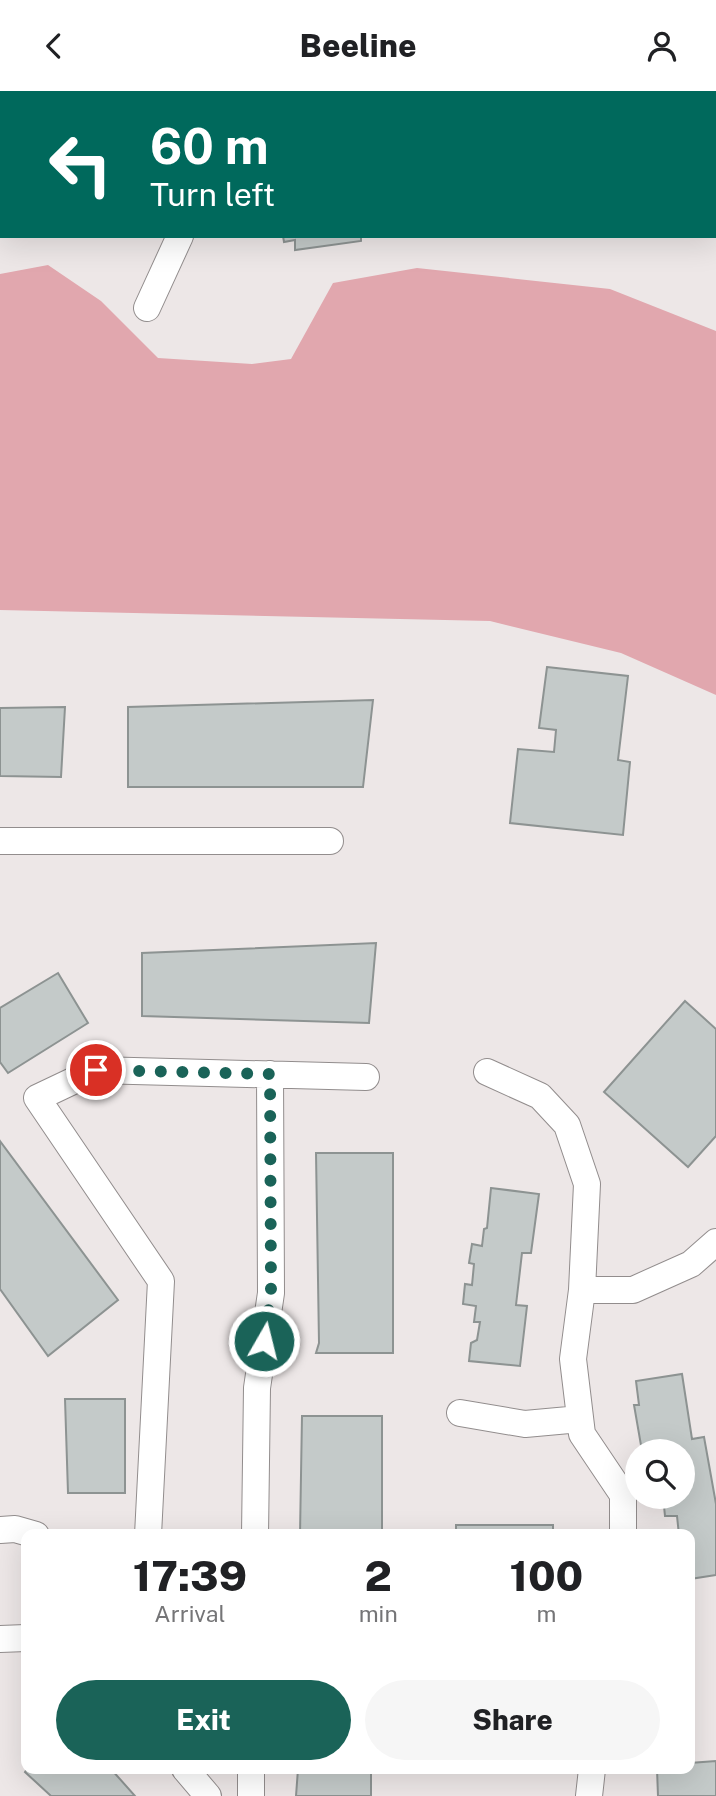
<!DOCTYPE html>
<style>
body{margin:0;font-family:"Public Sans",sans-serif;background:#f6f6f6;color:#202124;height:100vh;display:flex;flex-direction:column;font-size:26px;white-space:nowrap}
*{box-sizing:border-box;margin:0}
p{font-size:23px;color:#757577}
.icon{flex:none;width:38px;height:38px;fill:none;stroke:currentColor;stroke-width:2;stroke-linecap:round;stroke-linejoin:round}
.map{position:relative;flex:1;overflow:hidden}
.drawer{position:absolute;left:21px;top:1438px;width:674px;height:245px;display:flex;flex-direction:column;background:#fff;border-radius:14px;box-shadow:0 7px 28px #0002}
.drawer>*{flex:none}
.top-card{position:absolute;left:0px;top:0px;width:718px;height:147px;box-shadow:0 7px 28px #0002;background:#00695c;color:#fff;overflow:hidden}
.buttons{position:absolute;left:625px;top:1348px;display:grid;gap:14px}
.buttons a{display:grid;place-items:center;width:70px;height:70px;border-radius:50%;background:#fff;box-shadow:0 7px 28px #0002;font-size:35px}
.pin{position:absolute;display:grid;place-items:center;width:60px;height:60px;color:#fff;margin:-30px;border:4px solid #fff;border-radius:50%;box-shadow:0 2px 7px #0007}
.me{position:absolute;width:77px;margin:-38px;rotate:8deg;stroke-linejoin:round;filter:drop-shadow(0 0 5px #0008)}
.turn{display:flex;align-items:center;gap:24px;height:147px;padding:0 35px;font-size:32px}
.turn .icon{width:91px;height:91px;stroke-width:2.5}
.turn b{display:block;font-size:49px;line-height:60px}
.eta{display:flex;justify-content:space-evenly;align-items:center;height:119px;text-align:center}
.eta b{font-size:42px;font-weight:800;line-height:49px}
.primary-button{display:flex;gap:14px;margin-top:auto;padding:14px 35px}
.primary-button a{flex:1;height:80px;border-radius:42px;background:#1a6358;color:#fff;font-size:28px;font-weight:800;line-height:80px;text-align:center}
.primary-button a+a{background:#f6f6f6;color:#202124}
header{display:flex;justify-content:space-between;align-items:center;height:91px;padding:0 35px;background:#fff;font-size:32px;font-weight:800}
.map>svg:first-child{display:block}
.green{fill:#e1a7ae}
.building{fill:#c4cac9;stroke:#8d9392;stroke-width:2}
.lines{fill:none;stroke-linecap:round;stroke-linejoin:round}
.minor-casing{stroke:#928d8d;stroke-width:28}
.minor{stroke:#fff;stroke-width:26}
.route{stroke:#1a6358;stroke-width:12;stroke-dasharray:0 21.6}
</style>
<header><svg class="icon" aria-label="back" viewBox="0 0 24 24"><path d="M15 5l-7 7 7 7"/></svg>Beeline<svg class="icon" aria-label="person" viewBox="0 0 24 24"><circle cx="12" cy="8" r="4"/><path d="M4 21q1-7 8-7t8 7"/></svg></header>
<div class="map">
<svg width="716" height="1705" viewBox="0 0 716 1705">
<rect width="100%" height="100%" fill="#ede7e7"/>
<path class="green" d="M48 174 101 210 158 267 252 273 291 268 333 192 417 177 610 198 716 240V604L621 562 490 530 0 519V183Z"/>
<path class="building" d="M0 73H2L0 143Z
M283 145H361V150L295 159V149L284 151Z
M547 576 628 585 618 669 630 671 623 744 510 732 518 658 554 661 556 639 539 637Z
M373 609 363 696H128V616Z
M65 616 61 686 0 685V617Z
M376 852 369 932 142 925V862Z
M58 882 88 932 8 982 0 971V917Z
M685 910 716 938V1045L688 1076 604 1001Z
M0 1050 118 1209 48 1265 0 1198Z
M316 1062H393V1262H316L319 1252Z
M491 1097 539 1103 531 1162H522L516 1214 527 1215 520 1275 469 1270 471 1252 477 1249 480 1231H474L476 1215 463 1213 465 1193 472 1194 474 1173 469 1172 472 1153 482 1155 484 1138 487 1137Z
M682 1283 692 1348 704 1346 716 1413V1484L690 1488V1444H679L677 1425H665L663 1405H682V1360H642L634 1314H639L636 1290Z
M65 1308H125V1402H68Z
M302 1325H382V1444H300Z
M456 1434H553V1444H456Z
M716 1670V1705H658L657 1678H690V1672Z
M27 1678H111L135 1705H51L25 1681Z
M298 1678H371V1705H296Z"/>
<g class="lines">
<defs>
<path id="minor" d="M46 2 47 0
M216 2 217 0
M0 20 2 19
M147 217 180 145
M0 750H330
M487 981 540 1005 567 1034 587 1093 582 1199 573 1268 582 1343 623 1404V1444
M582 1199H633L691 1173 716 1151
M460 1322 525 1333 580 1328
M0 1439 15 1438 36 1444
M148 1444 161 1190 37 1007 96 979 366 986
M255 1444 257 1297 271 1202 270 983
M0 1548 26 1547
M185 1678 208 1705
M251 1705V1678
M589 1705 592 1678"/>
</defs>
<use href="#minor" class="minor-casing"/>
<use href="#minor" class="minor"/>
</g>
<g class="lines">
<path class="route" d="M96 979 270 983 271 1202 264 1250"/>
</g>
</svg>
<div class="buttons">
<a><svg class="icon" aria-label="search" viewBox="0 0 24 24"><circle cx="10" cy="10" r="6"/><path d="M15 15l6 6"/></svg></a>
</div>
<div class="pin" style="left:96px;top:979px;background:#d93025"><svg class="icon" aria-label="arrive" viewBox="0 0 24 24"><path d="M6 21V4h12l-3 4 3 4H6"/></svg></div>
<svg class="me" style="left:264px;top:1250px" viewBox="-20 -20 40 40"><circle r="17" fill="#1a6358" stroke="#fff" stroke-width="3"/><path d="M0-11L8 9 0 5-8 9z" fill="#fff"/></svg>
<div class="top-card">
<div class="turn"><svg class="icon" aria-label="left" viewBox="0 0 24 24"><path d="M17 20v-9H6M10 6l-5 5 5 5"/></svg><div><b>60 m</b>Turn left</div></div>
</div>
<section class="drawer">
<div class="eta">
<div><b>17:39</b><p>Arrival</p></div>
<div><b>2</b><p>min</p></div>
<div><b>100</b><p>m</p></div>
</div>
<div class="primary-button"><a>Exit</a><a>Share</a></div>
</section>
</div>
